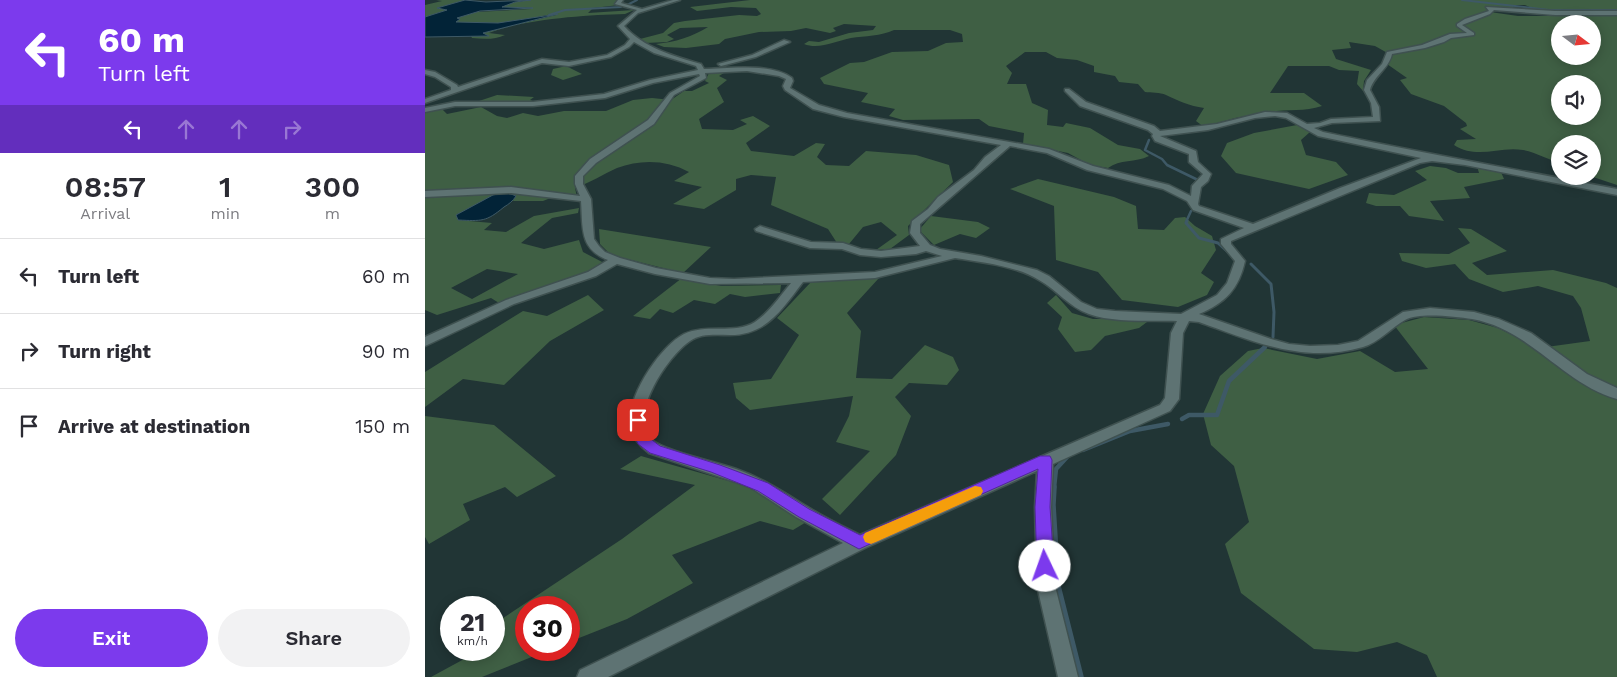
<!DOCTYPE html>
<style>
body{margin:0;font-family:"Work Sans",sans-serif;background:#f2f2f3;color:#2b2b33;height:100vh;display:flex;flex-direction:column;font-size:19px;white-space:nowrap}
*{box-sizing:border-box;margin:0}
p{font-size:16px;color:#7c7c81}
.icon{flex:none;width:28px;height:28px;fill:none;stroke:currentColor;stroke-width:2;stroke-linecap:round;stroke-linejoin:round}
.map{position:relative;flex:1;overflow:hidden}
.side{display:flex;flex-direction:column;background:#fff;width:425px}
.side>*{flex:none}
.guide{background:#7c3aed;color:#fff;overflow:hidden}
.needle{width:32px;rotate:106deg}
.tools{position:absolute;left:1126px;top:15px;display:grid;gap:10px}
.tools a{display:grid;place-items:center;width:50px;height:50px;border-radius:50%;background:#fff;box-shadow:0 2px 12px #0003;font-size:25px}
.speed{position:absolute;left:15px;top:596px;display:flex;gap:10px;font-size:25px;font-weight:700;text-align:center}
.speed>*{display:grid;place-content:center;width:65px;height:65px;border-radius:50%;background:#fff;box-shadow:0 2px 12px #0003;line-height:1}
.speed small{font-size:12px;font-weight:400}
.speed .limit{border:8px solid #d22;background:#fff;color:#111}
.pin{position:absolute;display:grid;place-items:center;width:42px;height:42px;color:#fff;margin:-21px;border-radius:10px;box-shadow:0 2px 8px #0006}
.me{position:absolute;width:55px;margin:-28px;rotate:357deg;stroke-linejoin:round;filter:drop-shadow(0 0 4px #0008)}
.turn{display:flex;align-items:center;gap:18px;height:105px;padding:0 15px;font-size:22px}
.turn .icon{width:65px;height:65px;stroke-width:2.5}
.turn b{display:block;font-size:35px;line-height:42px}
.lanes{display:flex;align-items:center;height:48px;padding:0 15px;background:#0003;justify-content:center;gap:25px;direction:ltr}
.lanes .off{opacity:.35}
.eta{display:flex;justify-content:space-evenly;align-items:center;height:85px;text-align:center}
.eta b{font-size:30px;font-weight:600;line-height:35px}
.action{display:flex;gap:10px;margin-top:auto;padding:10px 15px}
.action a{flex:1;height:58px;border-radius:30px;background:#7c3aed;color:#fff;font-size:20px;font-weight:600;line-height:58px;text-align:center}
.action a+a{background:#f2f2f3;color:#2b2b33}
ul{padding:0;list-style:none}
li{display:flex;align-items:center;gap:15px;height:75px;padding:0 15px;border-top:1px solid #e1e1e2}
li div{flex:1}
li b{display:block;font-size:19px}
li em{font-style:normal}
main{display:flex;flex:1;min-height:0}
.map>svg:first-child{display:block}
.green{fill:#3f5f44;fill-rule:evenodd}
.water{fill:#022337;stroke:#3e5966}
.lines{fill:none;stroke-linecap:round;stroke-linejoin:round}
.stream-far4{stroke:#3e5966;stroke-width:2}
.stream-far3{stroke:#3e5966;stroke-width:2.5}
.stream-far2{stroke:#3e5966;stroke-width:3}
.stream-far1{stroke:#3e5966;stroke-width:4.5}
.stream{stroke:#3e5966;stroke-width:5.5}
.minor-casing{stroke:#3f5150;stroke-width:3}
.minor{fill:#5e7373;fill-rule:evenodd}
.route{fill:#7c3aed;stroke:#51269a}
.slow{fill:#f59e0b}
</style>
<main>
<section class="side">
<div class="guide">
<div class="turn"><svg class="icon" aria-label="left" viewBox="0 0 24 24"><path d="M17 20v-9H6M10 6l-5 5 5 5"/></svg><div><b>60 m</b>Turn left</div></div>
<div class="lanes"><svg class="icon" aria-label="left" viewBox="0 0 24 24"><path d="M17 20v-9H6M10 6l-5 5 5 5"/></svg><svg class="icon off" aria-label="ahead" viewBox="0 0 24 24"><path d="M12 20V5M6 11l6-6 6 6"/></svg><svg class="icon off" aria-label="ahead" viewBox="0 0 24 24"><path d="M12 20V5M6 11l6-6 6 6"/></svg><svg class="icon off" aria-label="right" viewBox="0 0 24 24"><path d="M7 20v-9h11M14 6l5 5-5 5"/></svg></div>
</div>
<div class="eta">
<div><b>08:57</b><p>Arrival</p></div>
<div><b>1</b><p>min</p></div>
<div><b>300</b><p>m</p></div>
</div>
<ul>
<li><svg class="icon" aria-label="left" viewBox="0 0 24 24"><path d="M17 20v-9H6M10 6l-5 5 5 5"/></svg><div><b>Turn left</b></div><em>60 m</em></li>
<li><svg class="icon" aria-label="right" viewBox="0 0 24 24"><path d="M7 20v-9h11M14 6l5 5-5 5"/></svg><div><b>Turn right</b></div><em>90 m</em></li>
<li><svg class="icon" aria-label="arrive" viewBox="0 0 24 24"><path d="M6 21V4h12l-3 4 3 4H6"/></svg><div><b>Arrive at destination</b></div><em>150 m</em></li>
</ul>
<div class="action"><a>Exit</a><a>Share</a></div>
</section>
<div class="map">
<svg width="1192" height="677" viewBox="0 0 1192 677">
<rect width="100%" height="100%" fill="#213535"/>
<path class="green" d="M11 0H40L14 8 22 10 0 17V5L17 1Z
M106 0H195L194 5 168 8 163 13 209 10 200 14C161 15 100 19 64 33L80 35C70 40 58 39 47 38L46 36 0 38 46 36 131 15V14H127L83 23 44 24 31 22V18L51 12 106 9 76 7 90 2Z
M325 0H1192V13L1114 11 1100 5H1091L1084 9 1061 8 1065 12 1093 16H1140L1136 14 1192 15V185L1165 176H1168V144H1135V162C1122 160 1111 152 1098 150 1073 146 1053 160 1029 145L1032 140 1051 139 1035 129 1042 126 1041 123 1019 106 986 94 975 80 982 78 962 64 966 55 950 46 924 42 926 48 907 50 911 59 946 70 939 81 938 91 932 84 934 71 914 70 904 66H863L845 93H879L897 106C879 112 862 109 843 112 821 115 800 120 779 127L771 121 779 108C764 106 754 101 741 95 735 92 726 93 720 92L713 84 694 82 690 76 669 72V66L652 60 632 58 621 52H600L581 66 587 73 582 84H601L607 103 623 110 622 125 638 127 641 123 665 128 693 145 715 149 724 156C710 163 695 159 683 168L665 165 643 153 598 144 599 133 564 126 554 119 478 120 464 116 470 109 436 102 443 93 399 84 395 78 425 63 439 62 467 52 503 51 521 43 538 42 537 34 525 30H469C456 36 440 36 426 38 411 41 394 50 379 44L384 41 394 42 424 33 448 30 451 26 419 24 408 28 411 31 405 33 381 28 366 31 334 32 300 39 294 44 261 48 239 47 231 44C250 42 267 37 283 27L255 28 242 35 249 39 242 42 220 43 215 39 238 33 249 23 260 21 314 15 332 16 336 14 331 8 306 7 272 11 265 7ZM1135 24H1168V56H1135ZM1135 84H1168V116H1135Z
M141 66 157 74 138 80 126 75 128 69Z
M302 71 294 76 302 80 292 88 299 102 274 119 277 129 308 130 322 124 315 120 328 116 345 126 321 143 326 151 369 156 391 143 400 144 392 157 401 165 424 166 441 151 491 155 524 165 528 182 483 226 484 235 465 249 451 250 472 235 456 222 438 227 424 244 412 243 403 229 346 205 351 177 326 175 311 179V190L279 209 248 204 277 187 249 181 264 172C242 160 216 159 192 168 178 174 165 183 150 188L152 197 133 195 118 201H88L91 195 32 214 33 220 67 223 59 230 81 232 109 216 154 208 153 213 127 218 96 243 119 249 154 240 158 252 181 264 146 280 74 303 66 298 12 315 0 310V113L16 108 22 114 56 107 72 116 82 118 98 113 113 116 139 111H181L208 100 227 98 246 100 259 91H267L284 83 280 81 284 73ZM62 269 93 274 47 299 26 288Z
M72 95 109 97 105 100 114 103 51 102Z
M872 125 885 132 876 140 881 155 911 162 923 175 884 189 811 173 796 156 802 143 829 133Z
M1005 166 1021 168 1033 173H1054L1052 166 1075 170 1079 179 1039 187 1045 198 1005 201 1019 221 984 216 975 206H951L941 203 944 193 969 195 1002 180 990 171Z
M613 179 689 197 711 206 713 229 739 230 750 218 760 217 770 226 787 236 791 250 776 273 789 282 782 295 753 307 697 300 673 272 631 260 629 206 585 189Z
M506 216 553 222 565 228 551 238 535 234 509 245 494 230Z
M1033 228 1046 229 1082 251 1047 263 1062 275 1128 270 1181 283 1192 288V677H1012L1002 655 972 642 932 652 889 649 816 593 800 544 824 522 809 466 786 445 778 414 795 376 823 351 838 348 892 359 935 351 970 372 1003 369 969 325 999 317 1044 320 1073 328 1114 348 1165 341 1156 308 1148 296 1113 286 1078 292 1044 279 1030 264 1001 268 977 261 974 253 1024 254 1045 243Z
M174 229 286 247 258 273 186 255 175 244Z
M257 278 296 286 356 285 355 293 320 297 305 294 290 304 269 300 248 313 235 309 225 319 208 316Z
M454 278 422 313 436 331 431 378 467 379 500 345 528 357 534 370 522 385 484 383 470 397 486 416 471 455 415 515 397 499 445 451 411 442 424 416 428 396 325 410 311 398 308 383 346 379 374 335 352 318 386 282Z
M163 295 179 310 125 341 79 385 38 379 0 407V372L98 311 122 316Z
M631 295 647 313 668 319H726L714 328 680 336 666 350 650 352 633 329 637 317 622 303Z
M0 416 69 425 131 476 92 497 80 487 38 504 45 520 4 544 0 537Z
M216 456 332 489 383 521 368 530 335 521 247 555 268 583 202 619 144 642V608H101V650H124L57 677H6L52 652V650H69V624L197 539 270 485 195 469Z"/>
<path class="water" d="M40 0 61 2 106 0 90 2 77 7 108 8 55 11 32 18 35 19 31 22 73 23 133 14 58 33 64 36 0 37V17L22 10 12 8Z
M81 192 91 196C88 201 84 204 79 207 61 222 57 221 33 220L31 215 68 195Z"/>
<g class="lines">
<path class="stream-far4" d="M1037 0 1124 10H1192
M202 5 212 0
M124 15 140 10 196 7"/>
<path class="stream-far3" d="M724 140 720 150 737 159 742 165 773 180 767 186
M761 222 766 211"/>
<path class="stream-far2" d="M762 221 761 223 774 238 793 243 804 253
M826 264 846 284 849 312 848 337"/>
<path class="stream-far1" d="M757 419 764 415H792L804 381 840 347
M658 450 705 431 743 424
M629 488 631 469 642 457"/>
<path class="stream" d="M629 487 628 505 633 586 656 677"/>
<defs>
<path id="minor" d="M193 0H198L196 3 217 9 248 0H255L213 13 199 26C219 48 248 56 276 64L279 69C303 68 348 63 367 78L368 81 365 88 394 105 422 113 624 149 668 166 744 185 766 196 767 186 778 174 764 162V154L730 141 727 136 728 134 723 130 655 106 640 91V89H644L661 102 729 126 735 131 792 124 840 112 862 113 882 124 895 123 906 119 948 117 946 103 939 90 942 80 957 64 962 52 997 45 1025 34 1042 33 1032 26V24L1040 19 1064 11 1061 7 1130 11H1192V15H1130L1069 10 1065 14 1037 25 1049 33V35L1026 38 1019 42 1000 48 967 54C964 69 949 75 945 90L954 107 955 121 907 123 889 128 898 132C996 153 1094 170 1192 189V195L1040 165 1007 161 995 163 806 241V244L820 261C814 289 800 303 774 314L846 339 864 344 885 346 913 345 933 341 978 312 1005 308 1049 312 1074 319 1106 333 1162 374 1192 388V399C1138 384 1105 329 1047 319 1030 317 995 312 980 320 966 328 953 343 938 347 878 364 830 342 774 322L764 321 758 333 754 399 745 411 628 464 626 507 630 586 653 677H633L612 586 610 507 612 471 440 548 183 677H152L155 670 418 543 371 517 325 487 224 453C216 447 208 439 206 429 198 401 235 346 259 334 282 323 309 335 330 322 345 312 355 296 366 283L285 284 230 274 192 264 171 276 89 304 0 346V337L81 300 163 272 183 260C154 249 158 228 156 201L86 193 0 197V191L86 187 155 196 150 184V176L165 159 223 120 245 93 275 76 274 74 228 83 180 98 108 106H30L0 112V108L30 102H108L179 94 225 80 273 70 271 66 229 53 209 42 204 47 186 57 144 66 117 63 0 103V99L26 90V87L10 77 0 74V70L10 72 32 85 33 87 117 59 144 62 182 55 200 45 205 39 193 26 212 10 190 4ZM322 71 354 76 361 79 358 86 360 90 388 109 419 117 576 145 560 157 549 170 513 197 503 209 487 221 485 233 495 246 456 251 436 249 418 243 386 242 335 226 330 229 331 231 385 248 417 249 435 255 456 257 491 254 501 251 517 256 450 272 309 279 285 278 231 268 195 258 180 252 174 246 169 239 166 199 158 184V176L171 163 229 124 249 95 281 78 280 73ZM850 116 861 118 893 136 996 158 915 188 828 224 774 206 773 204 776 187 783 181 786 174 773 162 771 151 735 136 783 130 830 118ZM585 146 622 153 662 170 738 189 762 201 768 210 819 228 796 239V244L810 261 802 283 792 295 756 314 690 311 672 309 656 302 624 276 612 270 556 256 515 249 505 245 495 233V224ZM530 258C555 262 592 266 614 280 632 290 644 307 664 314 688 323 726 320 752 321L746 333 740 398 735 405 435 535C417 526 398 517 381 506 358 492 337 478 311 469 292 462 238 451 226 439 203 414 243 356 265 341 276 333 292 335 305 335 342 335 358 308 378 282L450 278Z
M359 40 365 42 331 57 296 66 293 64 327 55Z"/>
</defs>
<use href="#minor" class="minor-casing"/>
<use href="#minor" class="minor"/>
</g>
<path class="route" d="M213 416 217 417 223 437 235 446 295 465 343 483 384 509 435 535 615 456H625L627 460 625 507 629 566 626 571 620 573 615 571 612 566 610 507 613 469 434 549 374 517 333 491 286 472 225 453 213 444 207 432 206 420 208 417Z"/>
<path class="slow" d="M550 486 556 487 558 491 556 495 451 542 446 544 440 542 438 537 440 533Z"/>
</svg>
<div class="tools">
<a><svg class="needle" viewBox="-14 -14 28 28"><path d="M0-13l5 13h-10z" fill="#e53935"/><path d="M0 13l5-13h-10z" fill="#7c7c81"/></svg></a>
<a><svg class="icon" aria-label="sound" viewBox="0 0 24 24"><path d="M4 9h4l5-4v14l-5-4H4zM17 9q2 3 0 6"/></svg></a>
<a><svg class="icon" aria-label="layers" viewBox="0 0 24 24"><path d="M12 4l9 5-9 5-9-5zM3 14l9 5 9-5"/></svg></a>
</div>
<div class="speed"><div>21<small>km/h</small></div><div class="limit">30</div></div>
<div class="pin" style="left:213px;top:420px;background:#d93025"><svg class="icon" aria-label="arrive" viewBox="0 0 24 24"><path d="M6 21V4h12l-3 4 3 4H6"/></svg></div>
<svg class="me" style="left:620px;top:566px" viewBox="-20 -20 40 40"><circle r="19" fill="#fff"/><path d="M0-13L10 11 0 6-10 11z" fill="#7c3aed"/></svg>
</div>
</main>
